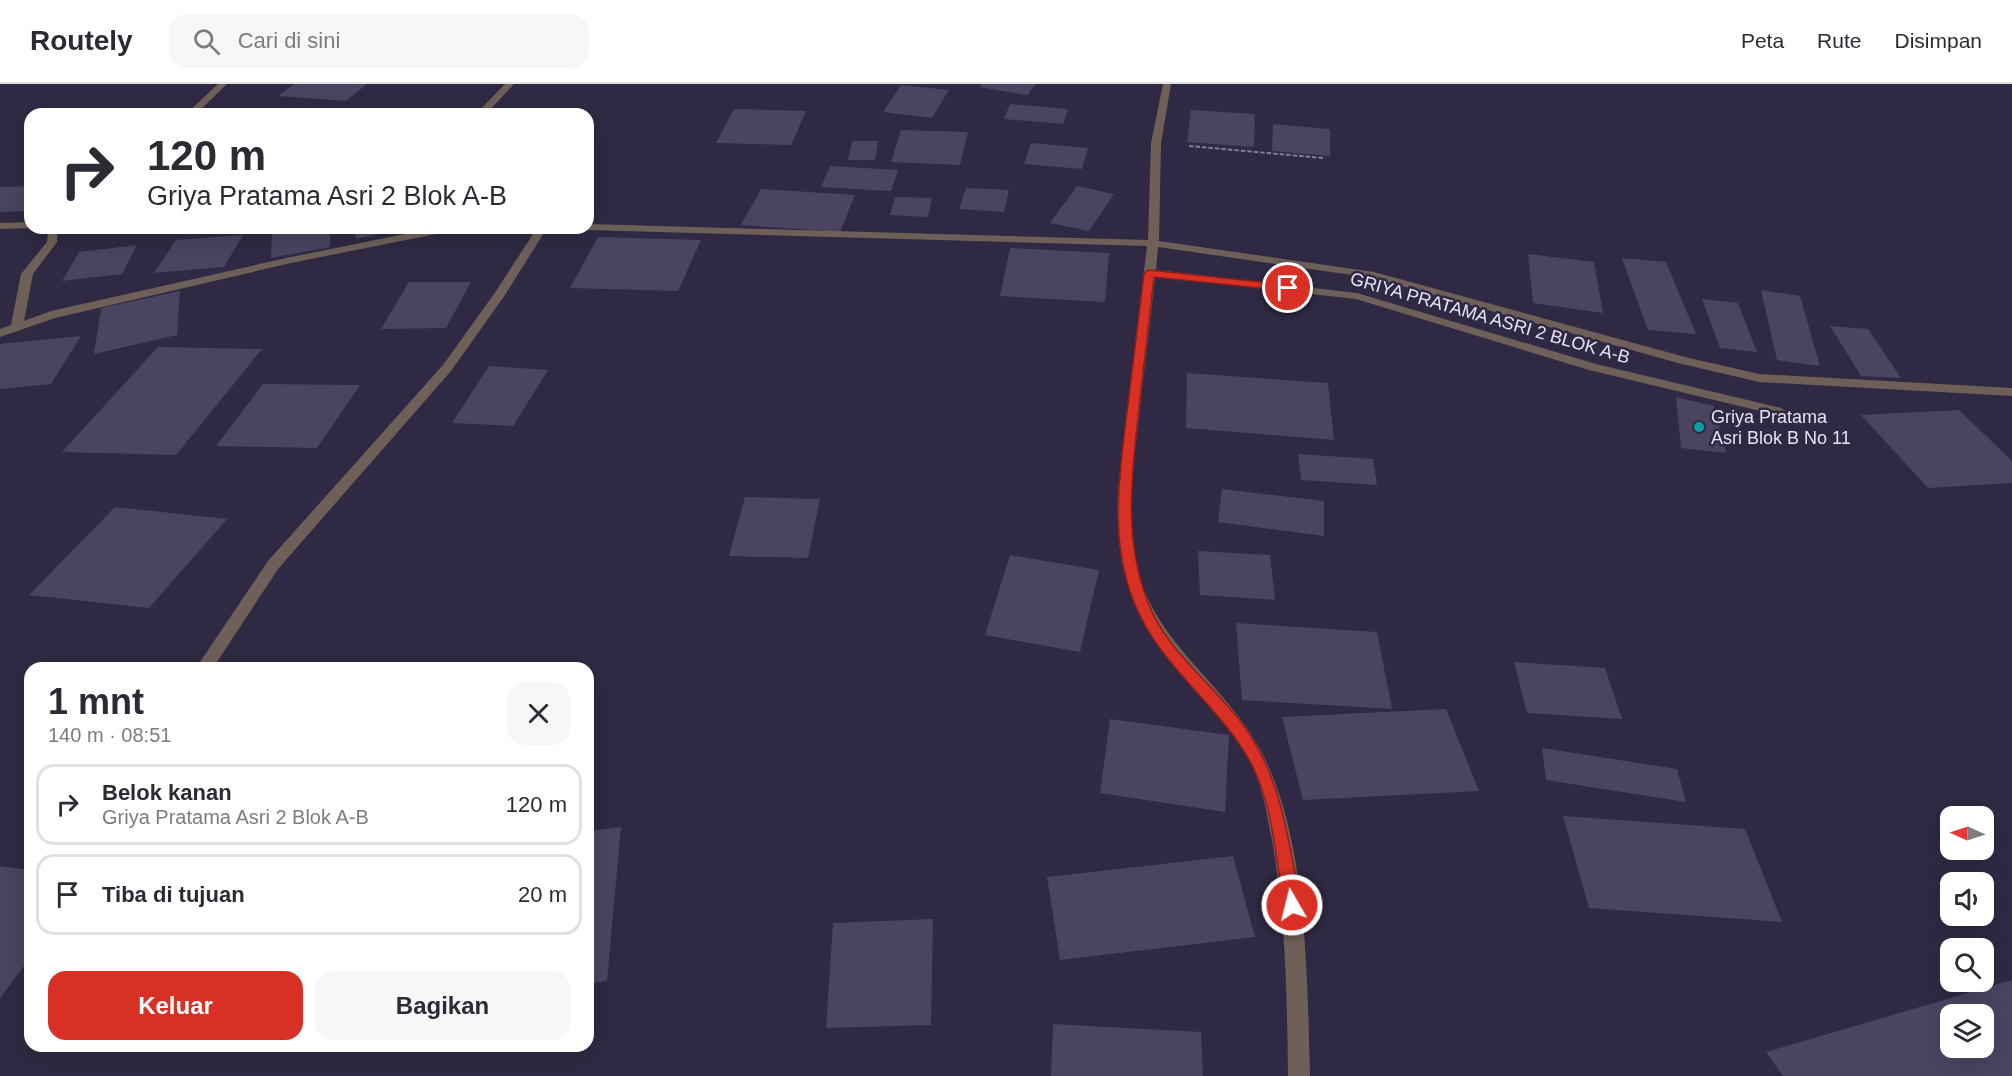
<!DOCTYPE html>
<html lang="id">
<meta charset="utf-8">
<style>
body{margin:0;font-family:Helvetica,sans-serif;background:#f7f7f7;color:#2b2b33;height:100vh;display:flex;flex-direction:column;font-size:22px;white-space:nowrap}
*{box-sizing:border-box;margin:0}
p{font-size:20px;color:#7c7c81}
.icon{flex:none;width:33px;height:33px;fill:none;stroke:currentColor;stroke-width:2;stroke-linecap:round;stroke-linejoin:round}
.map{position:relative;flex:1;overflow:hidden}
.sheet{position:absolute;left:24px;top:578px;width:570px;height:390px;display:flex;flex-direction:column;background:#fff;border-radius:18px;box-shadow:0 6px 24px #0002}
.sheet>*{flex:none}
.hud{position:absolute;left:24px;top:24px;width:570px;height:126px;border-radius:18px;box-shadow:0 6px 24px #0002;background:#fff;color:#2b2b33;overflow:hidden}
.needle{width:39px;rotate:273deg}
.tools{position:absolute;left:1940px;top:722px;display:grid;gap:12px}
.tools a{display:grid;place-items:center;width:54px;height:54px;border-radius:12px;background:#fff;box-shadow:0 6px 24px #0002;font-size:30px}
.pin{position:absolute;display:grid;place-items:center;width:51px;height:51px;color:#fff;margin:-26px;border:3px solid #fff;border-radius:50%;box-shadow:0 2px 6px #0007}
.me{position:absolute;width:66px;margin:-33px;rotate:352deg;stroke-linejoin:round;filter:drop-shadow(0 0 4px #0008)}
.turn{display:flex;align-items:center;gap:21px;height:126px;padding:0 24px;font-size:27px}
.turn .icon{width:78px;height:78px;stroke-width:2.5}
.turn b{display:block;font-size:42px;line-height:51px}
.round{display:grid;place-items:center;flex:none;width:63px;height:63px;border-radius:18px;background:#f7f7f7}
.headline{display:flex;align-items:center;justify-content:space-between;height:102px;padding:0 24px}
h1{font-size:36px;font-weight:800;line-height:45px}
.primary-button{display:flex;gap:12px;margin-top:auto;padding:12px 24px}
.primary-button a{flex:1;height:69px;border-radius:18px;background:#d93025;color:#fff;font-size:24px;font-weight:800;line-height:69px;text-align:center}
.primary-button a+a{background:#f7f7f7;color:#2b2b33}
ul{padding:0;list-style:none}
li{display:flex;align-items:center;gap:18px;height:81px;margin:0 12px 9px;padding:0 12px;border:3px solid #e1e1e2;border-radius:18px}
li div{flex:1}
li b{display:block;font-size:22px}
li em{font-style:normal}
header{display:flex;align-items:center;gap:36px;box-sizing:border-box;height:84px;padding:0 30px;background:#fff;border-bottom:2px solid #e1e1e2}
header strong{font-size:28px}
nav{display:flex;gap:33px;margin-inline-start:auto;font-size:21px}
.search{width:420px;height:54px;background:#f7f7f7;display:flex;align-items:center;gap:15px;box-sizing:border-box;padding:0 21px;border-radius:18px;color:#7c7c81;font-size:22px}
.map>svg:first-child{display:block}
.building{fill:#4a4461;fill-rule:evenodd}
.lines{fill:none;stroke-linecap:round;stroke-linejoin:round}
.path{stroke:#827e93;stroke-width:2;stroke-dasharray:4.5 2;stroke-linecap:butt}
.street{fill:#6e6058;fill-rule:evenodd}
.route{fill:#d93025;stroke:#8d1f18;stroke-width:1.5}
.culture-dot{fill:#0f9aa8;stroke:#2f2943;stroke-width:2}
.labels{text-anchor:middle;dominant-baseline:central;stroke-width:5;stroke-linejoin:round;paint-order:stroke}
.street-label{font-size:18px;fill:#e5e2f3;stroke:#2f2943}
.poi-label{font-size:18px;fill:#e5e2f3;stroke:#2f2943;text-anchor:start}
</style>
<header>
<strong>Routely</strong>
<div class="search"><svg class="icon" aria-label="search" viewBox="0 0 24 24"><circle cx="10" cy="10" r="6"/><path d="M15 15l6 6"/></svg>Cari di sini</div>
<nav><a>Peta</a><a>Rute</a><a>Disimpan</a></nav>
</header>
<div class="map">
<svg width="2012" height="992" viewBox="0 0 2012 992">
<rect width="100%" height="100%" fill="#2f2943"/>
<path class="building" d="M294 0H367L346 17 278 12Z
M982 0H1036L1027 11 979 3Z
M901 1 949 6 932 34 883 28Z
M1010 20 1068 25 1063 40 1004 35Z
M734 25 806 27 791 61 716 59Z
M113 26 172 28V30H109Z
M1191 26 1255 30 1254 63 1187 58Z
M1273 40 1330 45V72L1272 67Z
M901 46 968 48 960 81 891 78Z
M852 57H878L875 76H848Z
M1031 59 1088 64 1082 85 1024 80Z
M830 82 898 86 891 107 821 103Z
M30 102V127L0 128V103Z
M1077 102 1114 110 1089 147 1050 139Z
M966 104 1009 106 1004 128 959 125Z
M761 105 855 111 840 148 741 141Z
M895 113 932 114 928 133 890 131Z
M272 144H330V163L271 174Z
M354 144H402V145L356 155Z
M243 151 224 183 154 189 176 156Z
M598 153 701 156 678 207 570 204Z
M137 161 122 190 62 197 79 168Z
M1010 164 1109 169 1105 218 1000 212Z
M1528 170 1594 178 1603 229 1533 219Z
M1622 174 1666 178 1696 250 1648 246Z
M409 198H471L446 244 381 245Z
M1761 206 1800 212 1820 282 1777 276Z
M180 207 177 251 94 270 101 224Z
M1702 215 1738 219 1757 268 1720 264Z
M1830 242 1868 245 1901 294 1861 292Z
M81 252 51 300 0 305V260Z
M158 263 262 265 176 371 62 368Z
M489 282 548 286 513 342 452 339Z
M1187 289 1328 299 1334 356 1186 344Z
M263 300 360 301 317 364 216 362Z
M1676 313 1714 322 1726 369 1681 364Z
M1959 326 2012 377V399L1928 404 1861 331Z
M1298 370 1373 375 1377 401 1301 396Z
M1222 405 1324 417V452L1218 438Z
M745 413 820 415 808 474 729 472Z
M115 423 227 435 149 524 29 511Z
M1198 467 1270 471 1275 516 1200 511Z
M1010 471 1099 486 1080 568 985 551Z
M1236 539 1377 548 1392 625 1242 616Z
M1514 578 1605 584 1622 635 1527 629Z
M1446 625 1479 707 1303 716 1282 633Z
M1110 635 1229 651 1225 728 1100 709Z
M1542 664 1677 685 1686 718 1546 696Z
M1563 732 1745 745 1782 838 1589 824Z
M621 743 607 897 588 900V747Z
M1233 772 1255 853 1060 876 1047 793Z
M0 782 30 786V874L0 914Z
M933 835 931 941 826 944 833 839Z
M2012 896V992H1783L1766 968ZM1950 930H1983V963H1950Z
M1053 940 1201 948 1203 992H1051Z"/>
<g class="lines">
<path class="path" d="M1189 62 1323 74"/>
<path class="street" d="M218 0H227L196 30H186Z
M505 0H514L486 30H476Z
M1163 0H1171L1161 59 1159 157 1374 188 1685 273 1759 290 2012 304V312L1759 298 1678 279 1373 194 1158 163 1156 186 1357 209 1596 280 1781 324 1787 328 1781 332 1589 286 1356 215 1155 193C1150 243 1143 292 1138 342 1132 388 1124 440 1137 486 1157 557 1214 592 1252 652 1308 737 1307 892 1310 992H1288C1287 913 1286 834 1272 756 1267 733 1264 708 1254 686 1238 651 1211 623 1186 595 1132 534 1114 487 1118 405L1147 162 588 146 583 144H588V140L1148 156 1151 59Z
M30 138V144L0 145V139Z
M45 144H58L57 158 33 190 24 237 51 227 291 173 435 144H456L451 147 291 179 55 234 0 253V245L11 241 21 190 47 158 48 147Z
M537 144H547L505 211 451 287 278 485 213 584H196L268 477 443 281 494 210Z"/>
</g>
<path class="route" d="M1149 186 1288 201 1293 204 1288 207 1154 193C1149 236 1144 280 1139 324 1132 390 1123 452 1147 516 1165 566 1210 597 1241 638 1282 692 1288 756 1301 821L1298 826 1292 829 1286 826 1284 821C1276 777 1273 724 1253 683 1222 622 1159 583 1134 518 1108 454 1120 386 1128 320 1133 277 1139 233 1144 189Z"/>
<circle class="culture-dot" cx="1699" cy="343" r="6"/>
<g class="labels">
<g class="street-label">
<text transform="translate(1490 234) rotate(16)">GRIYA PRATAMA ASRI 2 BLOK A-B</text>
</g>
<g class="poi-label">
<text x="1711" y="333">Griya Pratama<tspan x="1711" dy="21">Asri Blok B No 11</tspan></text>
</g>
</g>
</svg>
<div class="tools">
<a><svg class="needle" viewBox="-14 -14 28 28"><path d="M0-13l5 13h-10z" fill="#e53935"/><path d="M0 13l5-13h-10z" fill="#7c7c81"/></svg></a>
<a><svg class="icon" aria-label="sound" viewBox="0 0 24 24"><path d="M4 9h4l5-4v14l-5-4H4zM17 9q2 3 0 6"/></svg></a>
<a><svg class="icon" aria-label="search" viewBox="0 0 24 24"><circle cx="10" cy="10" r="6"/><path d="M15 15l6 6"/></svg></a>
<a><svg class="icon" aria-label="layers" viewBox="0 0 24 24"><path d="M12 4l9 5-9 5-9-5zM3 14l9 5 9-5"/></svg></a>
</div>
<div class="pin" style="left:1288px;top:204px;background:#d93025"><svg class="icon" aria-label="arrive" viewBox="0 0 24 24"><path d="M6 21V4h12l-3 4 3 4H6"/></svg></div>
<svg class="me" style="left:1292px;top:821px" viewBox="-20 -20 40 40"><circle r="17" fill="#d93025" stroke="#fff" stroke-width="3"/><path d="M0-11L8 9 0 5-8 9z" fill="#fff"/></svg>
<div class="hud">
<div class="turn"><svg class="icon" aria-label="right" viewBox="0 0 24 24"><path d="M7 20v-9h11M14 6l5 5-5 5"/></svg><div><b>120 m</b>Griya Pratama Asri 2 Blok A-B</div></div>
</div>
<section class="sheet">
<div class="headline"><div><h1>1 mnt</h1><p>140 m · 08:51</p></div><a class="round"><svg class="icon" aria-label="close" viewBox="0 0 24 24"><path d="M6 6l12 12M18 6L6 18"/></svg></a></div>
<ul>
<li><svg class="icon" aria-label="right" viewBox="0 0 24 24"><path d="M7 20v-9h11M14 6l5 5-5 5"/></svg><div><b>Belok kanan</b><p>Griya Pratama Asri 2 Blok A-B</p></div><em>120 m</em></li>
<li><svg class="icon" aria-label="arrive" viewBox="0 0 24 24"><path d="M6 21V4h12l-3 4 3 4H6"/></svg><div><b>Tiba di tujuan</b></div><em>20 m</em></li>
</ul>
<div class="primary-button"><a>Keluar</a><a>Bagikan</a></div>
</section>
</div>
